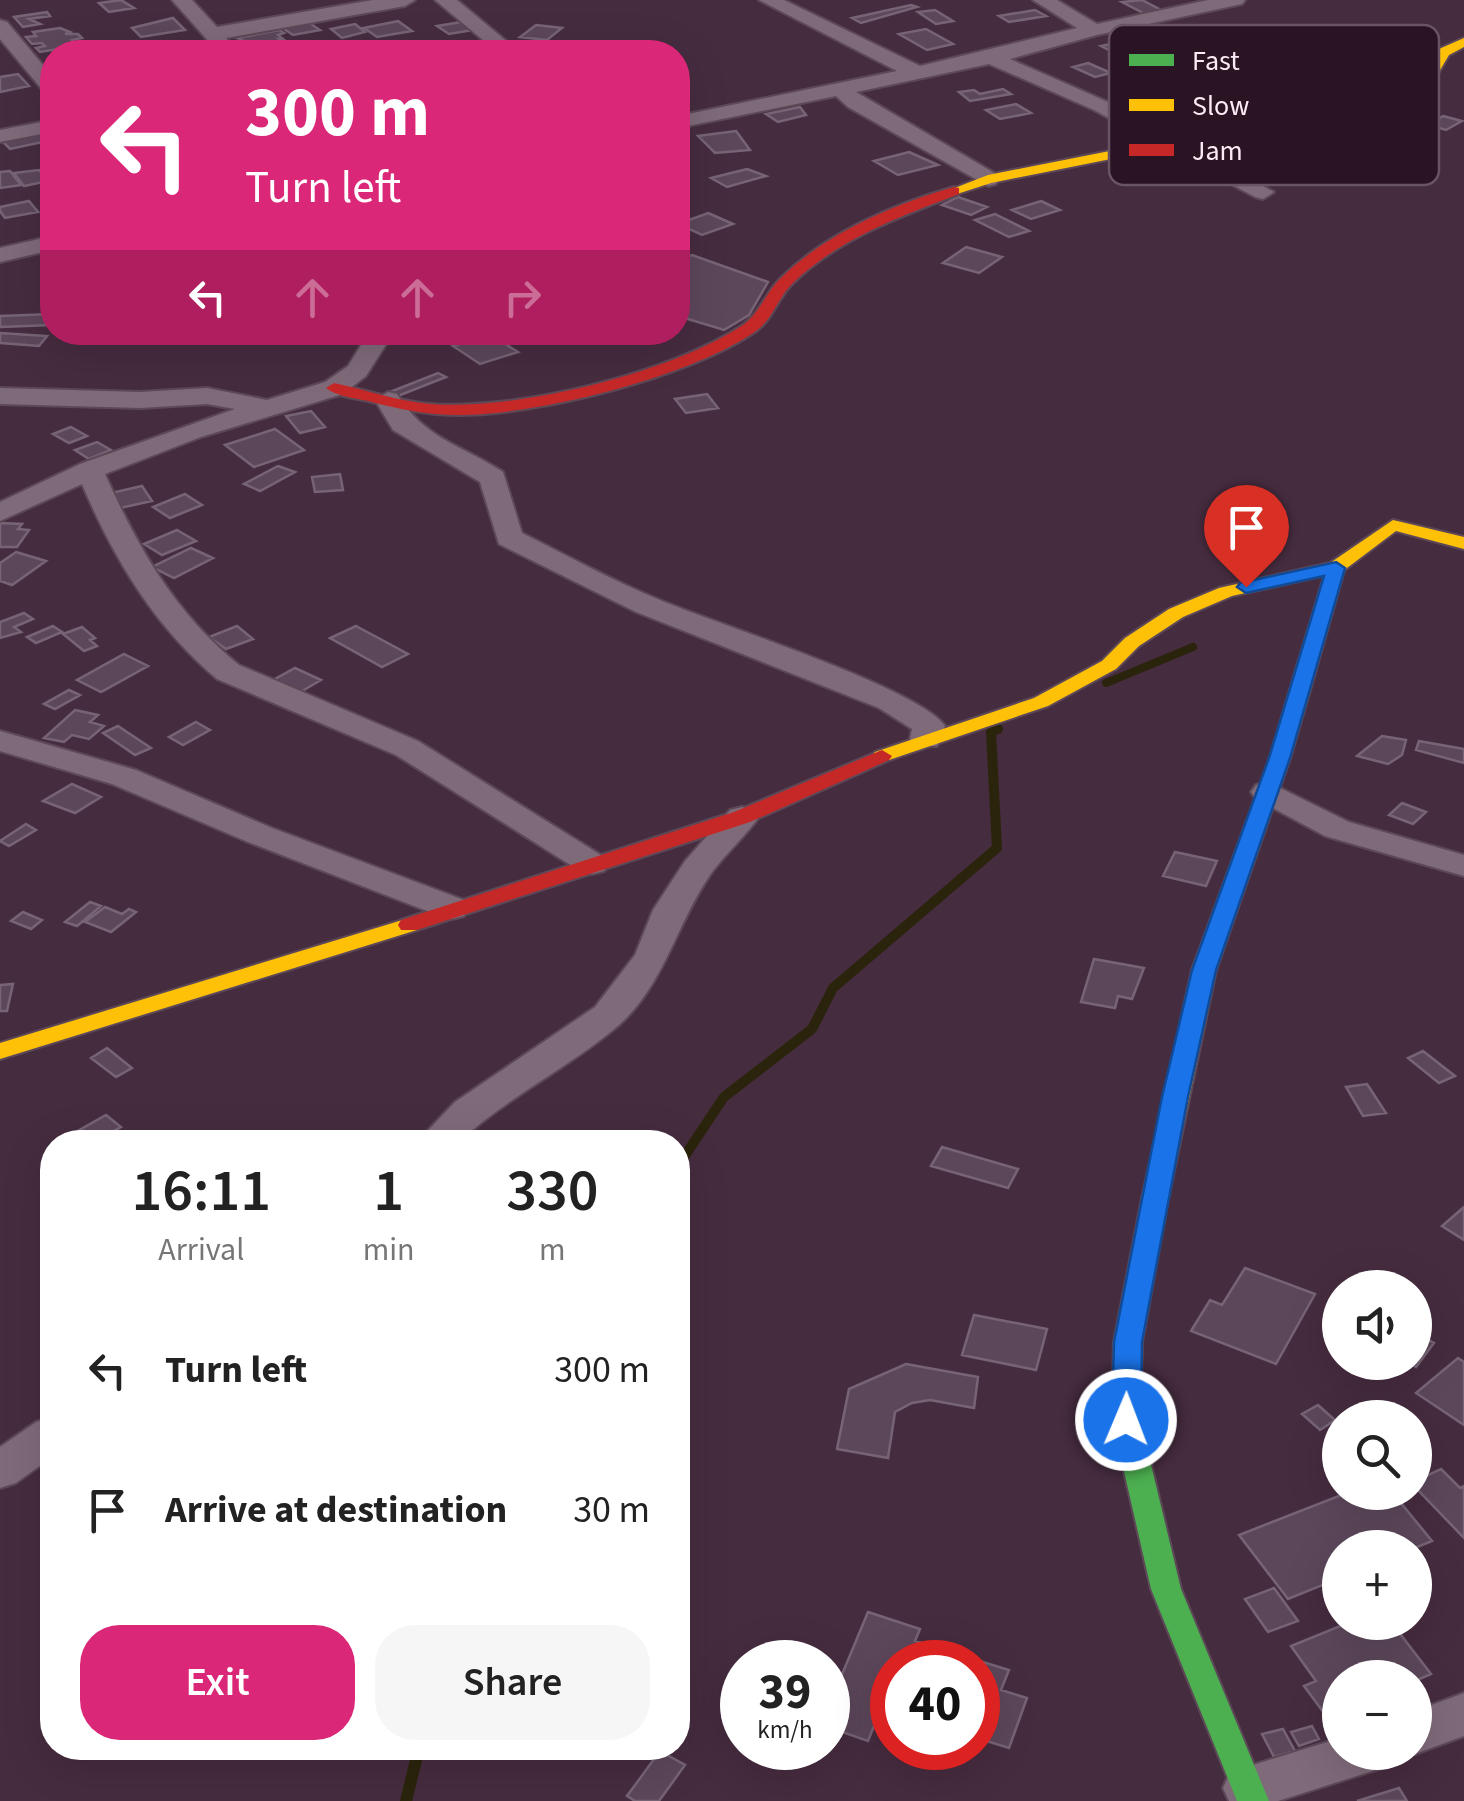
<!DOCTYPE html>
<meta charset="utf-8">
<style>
body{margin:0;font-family:"Source Sans 3",sans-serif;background:#f6f6f6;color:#222;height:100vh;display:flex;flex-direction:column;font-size:38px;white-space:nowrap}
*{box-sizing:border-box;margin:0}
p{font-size:32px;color:#767676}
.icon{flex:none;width:55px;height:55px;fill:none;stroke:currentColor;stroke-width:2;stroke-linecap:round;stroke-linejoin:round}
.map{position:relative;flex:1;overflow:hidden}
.details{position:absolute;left:40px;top:1130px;width:650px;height:630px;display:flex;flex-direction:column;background:#fff;border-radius:40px;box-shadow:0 10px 40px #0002}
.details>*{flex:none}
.top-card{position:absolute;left:40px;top:40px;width:650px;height:305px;border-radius:40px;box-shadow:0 10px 40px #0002;background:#db2777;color:#fff;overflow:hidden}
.tools{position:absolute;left:1322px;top:1270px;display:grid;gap:20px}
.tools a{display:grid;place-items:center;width:110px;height:110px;border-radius:50%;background:#fff;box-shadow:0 10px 40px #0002;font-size:50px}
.speed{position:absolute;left:720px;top:1640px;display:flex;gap:20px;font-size:50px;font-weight:700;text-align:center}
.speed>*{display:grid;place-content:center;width:130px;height:130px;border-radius:50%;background:#fff;box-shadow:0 10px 40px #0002;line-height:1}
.speed small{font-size:25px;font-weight:400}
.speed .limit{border:15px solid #d22;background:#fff;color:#111}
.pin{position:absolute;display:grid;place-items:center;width:85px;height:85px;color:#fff;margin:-102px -42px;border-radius:50% 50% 50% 0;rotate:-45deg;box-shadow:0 0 10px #0007}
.pin .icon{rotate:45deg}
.me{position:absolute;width:110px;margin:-55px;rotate:1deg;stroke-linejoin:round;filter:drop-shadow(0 0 8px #0008)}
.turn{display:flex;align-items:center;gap:35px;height:210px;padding:0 40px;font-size:45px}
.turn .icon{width:130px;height:130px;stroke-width:2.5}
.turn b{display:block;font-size:70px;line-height:85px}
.lanes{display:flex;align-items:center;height:95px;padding:0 40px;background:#0003;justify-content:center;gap:50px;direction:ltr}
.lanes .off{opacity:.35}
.eta{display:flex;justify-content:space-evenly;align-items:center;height:170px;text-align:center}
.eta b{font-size:60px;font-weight:600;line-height:70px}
.button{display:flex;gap:20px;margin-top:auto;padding:20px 40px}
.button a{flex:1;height:115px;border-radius:40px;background:#db2777;color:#fff;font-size:40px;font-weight:600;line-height:115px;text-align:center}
.button a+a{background:#f6f6f6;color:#222}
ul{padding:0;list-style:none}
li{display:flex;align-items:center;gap:30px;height:140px;padding:0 40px}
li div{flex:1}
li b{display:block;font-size:38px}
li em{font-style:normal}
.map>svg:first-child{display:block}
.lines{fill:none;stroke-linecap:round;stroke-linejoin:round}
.stream-far2{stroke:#2b240c;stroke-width:8}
.stream-far1{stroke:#2b240c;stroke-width:10}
.stream{stroke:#2b240c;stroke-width:12}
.building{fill:#5c475a;stroke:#766475;stroke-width:2.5}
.street-casing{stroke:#5c4857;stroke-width:4}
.fast-casing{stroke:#5c4857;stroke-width:4}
.slow-casing{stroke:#5c4857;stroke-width:4}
.jam-casing{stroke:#5c4857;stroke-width:4}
.street{fill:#7f6a79;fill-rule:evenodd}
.fast{fill:#4caf50;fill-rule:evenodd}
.slow{fill:#ffc107;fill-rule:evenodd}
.jam{fill:#c62828;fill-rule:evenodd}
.route{fill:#1a73e8;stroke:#114b97;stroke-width:2.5}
.key{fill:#2a1424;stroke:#695463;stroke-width:2.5}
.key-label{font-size:28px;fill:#fdeaf7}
</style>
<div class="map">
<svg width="1464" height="1801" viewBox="0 0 1464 1801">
<rect width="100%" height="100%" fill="#462c3f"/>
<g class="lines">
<path class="stream-far2" d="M1106 683 1193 647"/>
<path class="stream-far1" d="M678 1166 724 1097 812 1029 833 988 997 848 991 732 998 729"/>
<path class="stream" d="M406 1801 419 1748"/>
</g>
<path class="building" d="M121 0 134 8 109 12 99 3Z
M1142 0 1165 12 1149 16 1122 2Z
M911 5 917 7 861 23 852 18Z
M935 10 953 21 936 24 918 12Z
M1035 10 1046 16 1009 22 999 16Z
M47 12 50 16 29 19 40 24 23 27 14 17Z
M173 18 185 30 141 37 132 28Z
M398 21 412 31 377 37 364 28Z
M308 22 320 30 293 35 281 27Z
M461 22 473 30 449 34 437 26Z
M355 24 365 32 342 38 331 29Z
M536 25 562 28 547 40 520 37Z
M60 28 70 32 65 34H78L82 38 72 40 78 46 40 52 36 48 45 46 42 43 32 44 26 37 36 36 33 32Z
M926 29 953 44 927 50 899 34Z
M279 30 284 33 278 35 283 39H279L288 45 265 50 237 38Z
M1131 40 1166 56 1135 63 1101 46Z
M426 44 438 52H381Z
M1088 63 1111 73 1095 77 1073 67Z
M18 74 29 86 0 92V77Z
M1003 89 1011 94 970 101 959 92 974 90 980 94Z
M1016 104 1031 113 1000 119 986 110Z
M800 107 806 115 778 122 766 114Z
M1443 116 1462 121 1446 130 1429 125Z
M50 130 52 140 10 149 1 140Z
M736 131 750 150 715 153 698 136Z
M909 152 938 165 898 175 874 161Z
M747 169 766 176 727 187 711 178Z
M39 170 48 181 24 186 14 173Z
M10 171 21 185 0 188V172Z
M958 197 987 207 971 215 942 205Z
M29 201 38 212 5 218 0 211V207Z
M1041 201 1060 210 1031 219 1012 210Z
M708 213 733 224 702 235 678 224Z
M995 214 1029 231 1009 237 975 220Z
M966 247 1002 257 979 273 943 263Z
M692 255 768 282 749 315 724 330 678 316V262Z
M52 314V325L0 327V316Z
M478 332 491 335 518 352 480 364 453 346 460 344 454 340Z
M0 333 47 336 39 346 0 343Z
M438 373 446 377 398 396 390 392Z
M707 394 718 408 686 413 675 399Z
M311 411 325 427 300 433 286 416Z
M71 427 87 436 69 443 53 434Z
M275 429 304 450 254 467 225 445Z
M97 442 111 450 89 459 75 450Z
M278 466 295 472 260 491 244 484Z
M340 474 343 490 315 492 312 477Z
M142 486 152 501 120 508 111 493Z
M185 494 202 505 170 518 153 507Z
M0 523 22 524 18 529 29 530 17 547H0Z
M177 530 196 541 162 555 144 544Z
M191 548 213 558 174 578 152 567Z
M16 552 46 561 12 585 0 581V563Z
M24 613 33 619 14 627 21 632 0 638V622Z
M53 626 62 632 36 643 27 637Z
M237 626 253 639 226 649 209 637Z
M356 626 408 654 382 667 330 638Z
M82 627 95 638 90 640 97 646 84 651 63 634Z
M124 654 148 666 101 692 77 680Z
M295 668 321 680 292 697 266 684Z
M69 690 80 695 55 709 44 704Z
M75 710 98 715 90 722 104 726 89 739 72 735 64 742 44 738Z
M196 722 210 730 183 745 169 737Z
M118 726 151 748 135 755 103 733Z
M1382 736 1406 740 1402 755 1388 764 1357 756Z
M1419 741 1464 749V763L1416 750Z
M72 784 101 797 75 813 43 801Z
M1402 803 1426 812 1413 824 1389 815Z
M26 824 36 830 9 846 0 841Z
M1175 852 1217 861 1206 886 1163 876Z
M90 902 101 906 77 926 65 922Z
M105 907 122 914 129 909 136 912 111 932 85 922Z
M23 912 42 920 31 929 11 921Z
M1094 959 1144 968 1132 999 1118 996 1115 1008 1081 1002Z
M13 984 7 1011H0V985Z
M107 1048 132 1068 116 1077 91 1058Z
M1423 1051 1455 1076 1439 1083 1408 1058Z
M1367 1084 1386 1113 1363 1116 1346 1087Z
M106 1115 121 1127 93 1142H77L69 1136Z
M942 1147 1018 1169 1008 1188 931 1166Z
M1464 1207V1240L1442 1226Z
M1245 1268 1315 1294 1276 1364 1191 1331 1210 1300 1222 1305Z
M974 1315 1047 1329 1036 1370 962 1355Z
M1415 1333 1434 1343 1416 1367 1408 1362H1415Z
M1458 1358 1464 1362V1425L1416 1393Z
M906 1364 978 1377 974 1408 930 1400 912 1403 895 1412 888 1458 837 1449 849 1389Z
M1318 1405 1335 1420 1320 1430 1302 1414Z
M1441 1469 1460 1488 1464 1486V1538L1415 1487V1481Z
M1349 1492H1392L1432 1541 1415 1548H1340V1578L1288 1599 1239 1535Z
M1274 1588 1298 1621 1268 1632 1245 1599Z
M868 1612 920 1629 915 1641 1009 1670 1001 1690 1027 1698 1009 1748 980 1739 978 1745V1662H892V1732L874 1726 868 1741 828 1727V1708Z
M1350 1622H1391L1431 1674 1415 1681V1678H1340V1720L1332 1724 1304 1686 1316 1681 1291 1646Z
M1312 1726 1319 1739 1299 1746 1291 1732Z
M1283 1729 1295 1751 1274 1757 1262 1734Z
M660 1751 685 1765 659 1801H635L627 1796Z
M1399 1788 1407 1801H1357Z"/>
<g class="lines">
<defs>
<path id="street" d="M172 0H192L217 27 373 0H415L405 6 226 38 238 52H218Z
M435 0H457L516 49 514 52H480L490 46Z
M759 0H784L920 66 1077 28 1033 0H1057L1097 24 1208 0H1245L1242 4 1097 35 1010 59 1108 102 1274 192 1263 199 1255 197 1094 110 989 64 856 92 996 174 999 179 996 184 988 186 848 107 836 96 678 128V116L897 71Z
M0 20 7 22 52 76V95L45 93 0 39Z
M52 120V132L0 142V130Z
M52 236V250L0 262V248Z
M369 332H394L366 376 343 394 201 437 105 474C138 548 175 613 239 665L418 741 604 857 609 864 604 871 592 874 580 871 396 755 217 679C154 626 114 559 82 484L0 521V502L80 464 235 409 207 404 140 408 0 404V388L140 392 207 388 267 400 325 382 348 366Z
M388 392 397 394C426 440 460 444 503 472L522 533C568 556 613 581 660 600 714 623 919 688 945 726L937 746H915L910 739 912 729 879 708 636 612 499 544 480 482 393 430 375 400Z
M0 731 136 770 272 828 464 900 470 908 464 916 452 919 440 916 248 842 112 784 0 751Z
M1268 782 1349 822 1464 855V876L1325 836 1256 799 1251 792 1256 785Z
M742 807 754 810 759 817C744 838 724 855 710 875 677 923 664 985 619 1025 569 1068 507 1097 459 1142H417L455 1102 595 1007 635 955 653 910 685 861 730 810Z
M52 1417V1457L16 1483 0 1488V1447L36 1422Z
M1464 1693V1736L1415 1754 1410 1752H1415V1711Z
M1340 1738V1752H1392L1385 1767 1278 1801H1229L1223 1788 1230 1772Z"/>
<path id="fast" d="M1336 561 1345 567 1310 690 1300 696 1293 694 1290 690 1327 567Z
M1155 1190 1164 1193 1168 1199 1142 1342 1140 1419 1181 1589 1269 1801H1237L1151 1589 1112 1419 1114 1342 1142 1199 1146 1193Z"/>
<path id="slow" d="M1464 38V47L1449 55 1436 77 1325 116 991 183 954 195 947 191 988 175 1317 110 1426 71 1439 49Z
M1393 520 1464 537V549L1396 531 1343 571 1232 596 1183 617 1139 646 1116 669 1048 706 889 760H875L872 756 875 752 1034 698 1102 661 1125 638 1169 609 1219 588 1330 563Z
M1300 684 1310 690 1290 758 1216 970 1168 1199 1164 1205H1146L1142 1199 1192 970 1270 758 1290 690Z
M409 918 420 925 417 930 0 1059V1043Z"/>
<path id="jam" d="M954 187 959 188V194C901 216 838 239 793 283 778 297 773 319 756 331 690 377 538 415 458 415 427 415 398 409 368 401 354 398 336 396 326 388L334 383C366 390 398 401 430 404 516 411 671 373 743 325 760 313 766 292 781 278 825 234 894 204 954 187Z
M882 750 892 756 889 760 750 822 417 930H401L398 925 401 920 734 812Z"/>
</defs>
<use href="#street" class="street-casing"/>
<use href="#fast" class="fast-casing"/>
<use href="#slow" class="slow-casing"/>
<use href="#jam" class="jam-casing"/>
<use href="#street" class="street"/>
<use href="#fast" class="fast"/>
<use href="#slow" class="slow"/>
<use href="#jam" class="jam"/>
</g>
<path class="route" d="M1336 562 1345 568 1290 758 1216 970 1188 1097 1142 1342 1141 1420 1137 1427 1126 1430 1116 1427 1112 1420 1114 1342 1162 1097 1192 970 1269 758 1324 576 1246 593 1237 587 1240 583Z"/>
<rect x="1109" y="25" width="330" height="160" rx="15" class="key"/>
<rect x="1129" y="54" width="45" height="12" fill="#4caf50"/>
<rect x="1129" y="99" width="45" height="12" fill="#ffc107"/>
<rect x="1129" y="144" width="45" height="12" fill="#c62828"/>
<g class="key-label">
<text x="1192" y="70">Fast</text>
<text x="1192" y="115">Slow</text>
<text x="1192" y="160">Jam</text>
</g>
</svg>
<div class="tools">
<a><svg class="icon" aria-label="sound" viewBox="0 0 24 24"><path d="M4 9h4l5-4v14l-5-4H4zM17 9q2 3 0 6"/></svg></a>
<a><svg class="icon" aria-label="search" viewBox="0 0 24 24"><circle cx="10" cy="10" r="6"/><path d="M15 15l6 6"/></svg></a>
<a>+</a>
<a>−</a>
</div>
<div class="speed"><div>39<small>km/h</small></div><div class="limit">40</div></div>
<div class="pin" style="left:1246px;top:587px;background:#d93025"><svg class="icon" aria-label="arrive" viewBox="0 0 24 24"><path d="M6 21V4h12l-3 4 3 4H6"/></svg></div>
<svg class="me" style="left:1126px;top:1420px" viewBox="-20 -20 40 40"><circle r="17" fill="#1a73e8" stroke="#fff" stroke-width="3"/><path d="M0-11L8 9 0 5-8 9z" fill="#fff"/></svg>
<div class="top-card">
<div class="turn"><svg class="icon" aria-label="left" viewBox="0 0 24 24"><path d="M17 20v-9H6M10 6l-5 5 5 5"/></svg><div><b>300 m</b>Turn left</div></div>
<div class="lanes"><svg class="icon" aria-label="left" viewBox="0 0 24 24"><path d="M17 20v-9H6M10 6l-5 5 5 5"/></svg><svg class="icon off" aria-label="ahead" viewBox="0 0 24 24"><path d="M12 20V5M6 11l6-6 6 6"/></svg><svg class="icon off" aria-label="ahead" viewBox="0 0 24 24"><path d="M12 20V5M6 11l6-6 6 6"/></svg><svg class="icon off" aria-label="right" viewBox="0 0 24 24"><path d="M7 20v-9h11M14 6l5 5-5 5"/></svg></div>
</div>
<section class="details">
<div class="eta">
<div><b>16:11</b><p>Arrival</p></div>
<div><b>1</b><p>min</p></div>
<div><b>330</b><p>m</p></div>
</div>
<ul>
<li><svg class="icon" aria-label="left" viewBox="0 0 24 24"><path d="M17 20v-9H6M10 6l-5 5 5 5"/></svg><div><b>Turn left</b></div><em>300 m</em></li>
<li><svg class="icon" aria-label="arrive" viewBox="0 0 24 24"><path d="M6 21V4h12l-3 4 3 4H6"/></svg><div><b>Arrive at destination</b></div><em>30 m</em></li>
</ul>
<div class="button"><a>Exit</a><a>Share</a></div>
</section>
</div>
